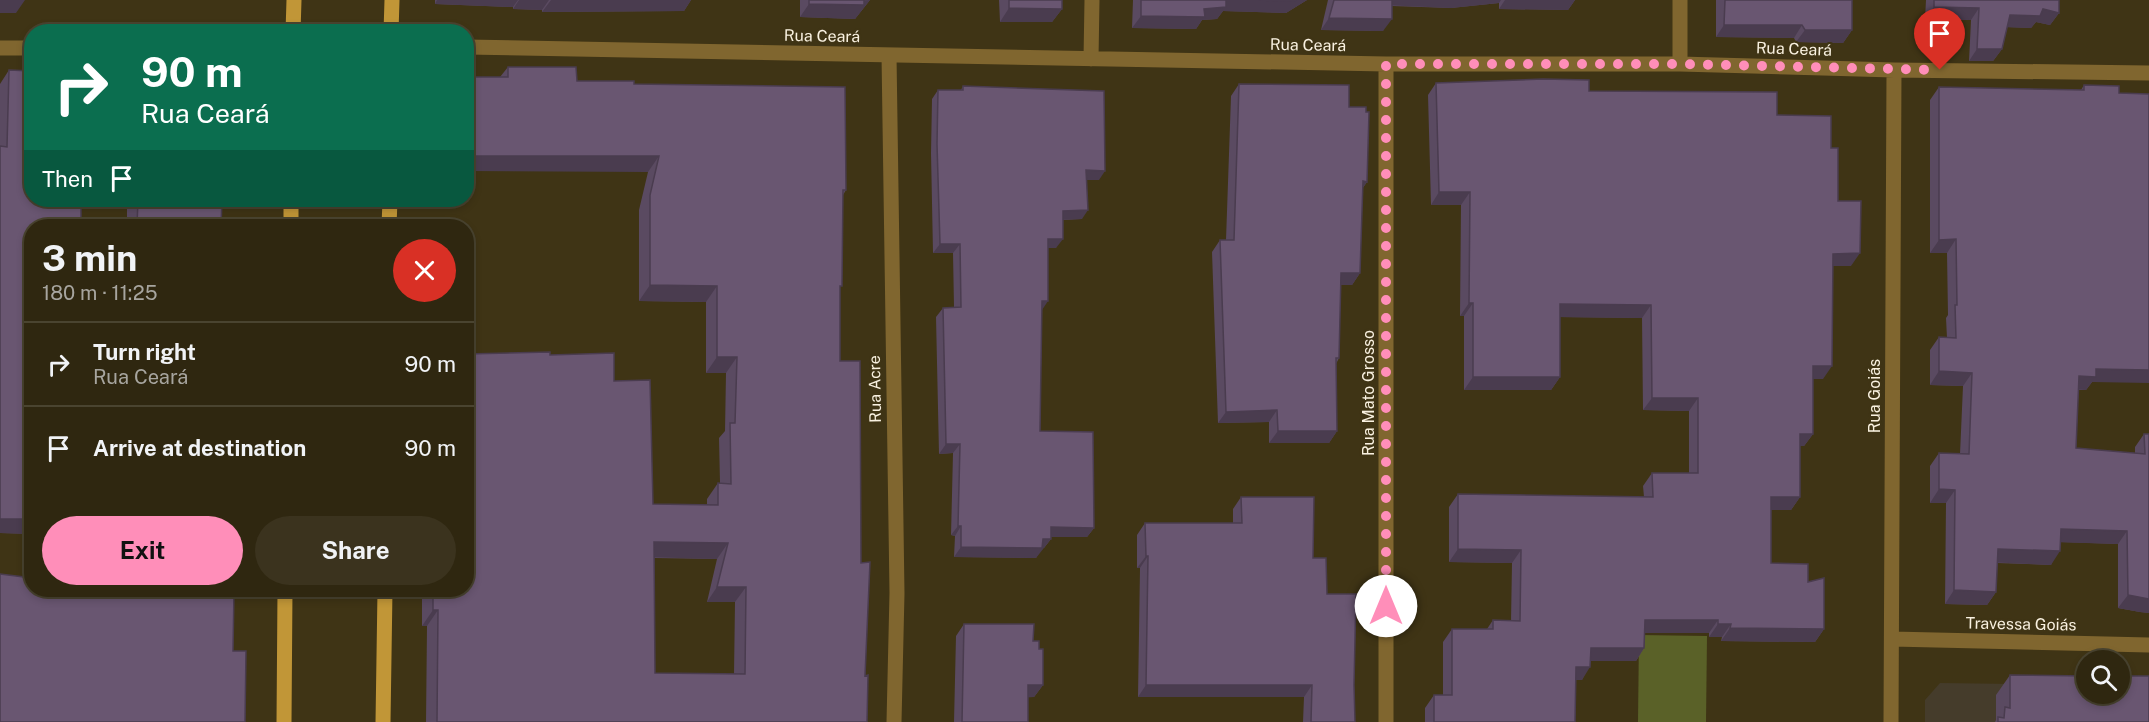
<!DOCTYPE html>
<meta charset="utf-8">
<style>
body{margin:0;font-family:"Public Sans",sans-serif;background:#3b331e;color:#f1f3f6;height:100vh;display:flex;flex-direction:column;font-size:22px;white-space:nowrap}
*{box-sizing:border-box;margin:0}
p{font-size:20px;color:#a7a59f}
.icon{flex:none;width:33px;height:33px;fill:none;stroke:currentColor;stroke-width:2;stroke-linecap:round;stroke-linejoin:round}
.map{position:relative;flex:1;overflow:hidden}
.side{position:absolute;left:24px;top:219px;width:450px;height:378px;display:flex;flex-direction:column;background:#2f2710;border-radius:24px;box-shadow:0 3px 9px #0003,0 0 0 2px #4a4430}
.side>*{flex:none}
.guide{position:absolute;left:24px;top:24px;width:450px;height:183px;border-radius:24px;box-shadow:0 3px 9px #0003,0 0 0 2px #4a4430;background:#0b6e4f;color:#fff;overflow:hidden}
.fabs{position:absolute;left:2076px;top:650px;display:grid;gap:12px}
.fabs a{display:grid;place-items:center;width:54px;height:54px;border-radius:50%;background:#2f2710;box-shadow:0 3px 9px #0003,0 0 0 2px #4a4430;font-size:30px}
.pin{position:absolute;display:grid;place-items:center;width:51px;height:51px;color:#fff;margin:-62px -26px;border-radius:50% 50% 50% 0;rotate:-45deg;box-shadow:0 0 6px #0007}
.pin .icon{rotate:45deg}
.me{position:absolute;width:66px;margin:-33px;rotate:0deg;stroke-linejoin:round;filter:drop-shadow(0 0 4px #0008)}
.turn{display:flex;align-items:center;gap:21px;height:126px;padding:0 18px;font-size:27px}
.turn .icon{width:78px;height:78px;stroke-width:2.5}
.turn b{display:block;font-size:42px;line-height:51px}
.then{display:flex;align-items:center;height:57px;padding:0 18px;background:#0003;gap:12px;font-size:22px}
.round{display:grid;place-items:center;flex:none;width:63px;height:63px;border-radius:32px;background:#3b331e}
.overview{display:flex;align-items:center;justify-content:space-between;height:102px;padding:0 18px}
h1{font-size:36px;font-weight:700;line-height:45px}
.cta{display:flex;gap:12px;margin-top:auto;padding:12px 18px}
.cta a{flex:1;height:69px;border-radius:36px;background:#ff8eb9;color:#111;font-size:24px;font-weight:700;line-height:69px;text-align:center}
.cta a+a{background:#3b331e;color:#f1f3f6}
ul{padding:0;list-style:none}
li{display:flex;align-items:center;gap:18px;height:84px;padding:0 18px;border-top:2px solid #4a4430}
li div{flex:1}
li b{display:block;font-size:22px}
li em{font-style:normal}
.map>svg:first-child{display:block}
.education{fill:#453c2b}
.green{fill:#5a6128}
.lines{fill:none;stroke-linecap:round;stroke-linejoin:round}
.minor{stroke:#80662f;stroke-width:15}
.major{stroke:#c19637;stroke-width:15}
.wall{fill:#5a4a61;fill-rule:evenodd}
.shaded-wall{fill:#4a3c4f}
.building{fill:#695671;stroke:#4a3c4f;stroke-width:1.5;fill-rule:evenodd}
.route{stroke:#ff8eb9;stroke-width:10;stroke-dasharray:0 18}
.labels{text-anchor:middle;dominant-baseline:central;stroke-width:4.5;stroke-linejoin:round;paint-order:stroke}
.street-label{font-size:16px;fill:#f9f1e0;stroke:#3f3415}
</style>
<div class="map">
<svg width="2149" height="722" viewBox="0 0 2149 722">
<rect width="100%" height="100%" fill="#3f3415"/>
<path class="education" d="M1940 683 2086 685V693H2120L2149 722H1925V700Z"/>
<path class="green" d="M1639 635 1707 636 1706 722H1638Z"/>
<g class="lines">
<path class="minor" d="M466 47 1386 64H1680L1894 70 2149 73
M0 48H32
M889 55 897 593 894 722
M1091 59 1092 0
M1386 64V722
M1680 64V0
M1892 639 2149 645
M1891 722 1894 70"/>
<path class="major" d="M293 32 294 0
M391 32 392 0
M291 226V200
M389 226 390 200
M284 722 285 590
M383 722 385 590"/>
</g>
<path class="wall" d="M435 0H691L684 11 542 12V10L513 9V7L435 4Z
M800 0H870L855 19 800 17Z
M999 0H1062V9L1052 22H1000Z
M1133 0H1307L1286 13 1223 11 1217 19 1202 20 1196 29 1132 28Z
M1328 0H1575L1568 10 1499 9V3L1451 8 1392 6 1383 31 1321 30Z
M1716 0H1852V30L1843 43 1796 42 1794 38 1716 37Z
M1926 0H2059V13L2050 25 2036 22 2031 28 2007 27 2002 49 1993 61H1969L1971 20 1925 19Z
M508 67 577 81 634 84 846 190 843 195 840 289V361L861 563 867 722H426L427 626H422V590H466L550 355 614 381 653 504 707 505V499L718 483H720L719 438 725 431 726 373H706V302L639 301V210L648 172 500 77ZM654 558 717 559 707 602H735L734 674 655 673Z
M9 70 81 225H127V200H222L221 226H32V534L0 533V84Z
M1436 83 1589 91 1777 115 1831 148 1838 201 1851 266H1833L1823 379H1813V434L1804 446H1800V497L1791 510H1771V563L1808 582 1824 629 1815 642 1721 641 1722 637H1709V633H1645L1644 648 1636 661H1591L1582 680H1576L1575 722H1425V708L1434 695H1443V642L1452 629H1487L1493 620 1511 621 1512 563 1449 562V507L1458 494 1644 497 1643 486 1652 473H1689V411L1643 410 1642 318 1560 317V377L1551 390H1464V316H1460L1461 205H1431L1428 95Z
M1239 84 1349 107 1367 182 1362 189 1360 273 1352 285H1340L1339 358 1336 364 1337 431 1329 443H1269V422L1218 423 1212 252 1220 240H1226L1231 96Z
M2084 85 2092 382 2086 390H2078L2076 448 2135 453V447L2144 434H2149V613L2140 612 2118 608V544L2061 542 2051 565 1997 563 1996 592 1987 605 1945 604 1946 503H1930V466L1939 453 1960 454 1963 386 1930 385V350L1939 337 1947 338 1946 318 1948 315 1947 253H1930V100L1939 87 2081 90Z
M963 86 1099 180H1086L1082 219 1063 220 1056 248H1048L1042 310 1040 431 1094 528 1087 537H1051V539L1044 548H1042L1036 558 954 557 955 536 951 535 953 453 939 454 936 317 943 308 954 307 953 253H933L931 153 932 99 938 90H961Z
M1241 497 1313 558 1327 594 1354 685 1355 722H1303L1304 697H1138L1140 568H1137V535L1145 523H1233V509Z
M964 624 1033 641 1039 649 1043 685 1034 697H1028V722H954L956 636Z
M2010 675 2149 722H1995L1996 720V695Z"/>
<path class="shaded-wall" d="M0 0H25L16 13H0Z
M437 0H518L513 7 435 4Z
M519 0H549L542 10 513 9Z
M551 0H691L684 11 542 12Z
M870 0 855 19 800 17 809 4Z
M1225 0H1307L1286 13 1223 11 1217 19 1202 20 1196 29 1132 28 1141 16 1204 9Z
M1387 0H1501L1499 3 1451 8 1383 5Z
M1505 0H1575L1568 10 1499 9Z
M1934 7 1979 8 1971 20 1925 19Z
M1009 8 1062 9 1052 22H1000Z
M2043 9 2059 13 2050 25 2036 22 2031 28 2001 27 2010 15Z
M1329 18 1392 19 1383 31 1321 30Z
M1724 25H1802L1794 38 1716 37Z
M1805 30H1852L1843 43 1796 42Z
M1977 49H2002L1993 61H1969Z
M466 156H659L648 172 466 171Z
M1086 170 1105 171 1099 180H1079Z
M1363 181 1367 182 1359 193Z
M1439 192H1470L1461 205H1431Z
M1088 210 1082 219 1056 220 1063 211Z
M1048 239H1063L1056 248H1041Z
M1956 239 1947 253H1930L1939 240Z
M940 244H960L953 253H933Z
M1860 253 1851 266H1824L1833 254Z
M1341 273H1360L1352 285H1332Z
M650 285 717 286 706 302 639 301Z
M1042 301H1048L1042 310Z
M1469 303H1473L1464 316H1460Z
M1560 304 1651 305 1642 318 1551 317Z
M717 357H737L726 373H706Z
M1813 366H1832L1823 379H1805Z
M2096 369 2149 370V383L2092 382 2086 390 2070 389 2079 376Z
M1939 371 1972 373 1963 386 1930 385Z
M1473 377H1560L1551 390H1464Z
M1652 398H1698L1689 411 1643 410Z
M1277 410 1269 422 1218 423 1226 412Z
M1278 431H1337L1329 443H1269Z
M1800 434H1813L1804 446H1791Z
M946 444H960L953 453 939 454Z
M1939 489 1955 490 1946 503H1930Z
M1771 497H1800L1791 510H1762Z
M0 519H32V534L0 533Z
M958 526H961L955 536 951 535Z
M1051 527 1094 528 1087 537H1044Z
M2061 529 2127 531 2118 544 2052 542Z
M1043 539H1051L1036 558 954 557 961 547Z
M654 542 728 543 717 559 643 557Z
M1458 549 1521 550 1512 563 1449 562Z
M1998 549 2060 551 2051 565 1988 562Z
M1146 556H1148L1140 568H1137Z
M717 587H746L735 602H707Z
M1954 590 1996 592 1987 605 1945 604Z
M2128 595 2149 599V613L2140 612 2118 608Z
M433 610H438L427 626H422Z
M1645 620H1718L1709 633H1636Z
M1718 624H1731L1722 637H1709Z
M1730 628 1824 629 1815 642 1721 641Z
M1591 648H1644L1636 661H1582Z
M1576 667H1590L1582 680H1567Z
M1028 685H1043L1034 697 1020 698Z
M1146 685H1312L1304 697H1138Z"/>
<path class="building" d="M809 0H864V5L809 4Z
M1009 0H1062V9L1009 8Z
M1141 0H1226V7L1204 9 1205 17 1141 16Z
M1258 0H1296L1294 1Z
M1334 0H1392V19L1329 18Z
M1725 0H1852V30H1805L1802 25H1724Z
M1934 0H2059V13L2043 9 2040 16 2010 15 2002 49H1977L1979 8 1934 7Z
M508 67H576L577 81H634V84L845 87 846 190H843L842 286H840V361H860L861 563 870 562 865 676 868 675 867 722H437L438 610H433V590H466V354L550 352V355L614 353V381L650 380 653 504 718 505V483L731 484 730 423H735L737 357H717V286L650 285V195L659 156H466V77H508ZM654 542 728 543 717 587H746L745 674 655 673Z
M9 70 32 71V200H81V225H137L138 200H222L221 226H32V519H0V146L7 147Z
M1543 79 1589 80V91L1777 92V115L1831 116V148H1838V201H1861L1860 253 1833 254 1832 366H1813V434H1800V497H1771V563L1808 564V582L1824 578V629L1730 628 1731 624H1718V620H1645L1644 648H1591L1590 667H1576L1575 722H1434V695H1452V629H1493V620L1520 621 1521 550 1458 549V494L1653 497 1652 473H1698V398H1652L1651 305 1560 304V377H1473V303H1469L1470 192H1439L1436 83Z
M1239 84 1349 85V107H1366V112H1369L1367 182 1363 181 1360 273H1341L1339 358H1336L1337 431H1278L1277 410 1226 412 1220 240H1234Z
M2084 85 2119 86V93L2149 94V370L2096 369V377L2079 376 2076 448 2145 454 2144 434H2149V599L2128 595 2127 531 2061 529 2060 551 1998 549 1996 592 1954 590 1955 490 1939 489V453L1969 454 1972 373 1939 371V337L1956 338 1955 305H1957L1956 239 1939 240V87L2084 90Z
M963 86 1104 91 1105 171 1086 170 1088 210 1063 211V239H1048V301H1042L1040 431 1093 432 1094 528 1051 527V539H1043L1042 548 961 547V526H958L960 444H946L943 308 961 307 960 244H940L937 144 938 90H963Z
M1241 497H1314L1313 558H1326L1327 594H1356L1354 685 1355 722H1311L1312 685H1146L1148 556H1146L1145 523H1242Z
M0 574 32 578V590H234L233 651H246L245 722H0Z
M964 624H1034L1033 641H1039V649H1043V685H1028V722H962Z
M2010 675 2086 676V693H2120V676H2149V722H1998V717L2004 718 2005 707 2010 708Z"/>
<g class="lines">
<path class="route" d="M1386 606V64H1680L1940 70"/>
</g>
<g class="labels">
<g class="street-label">
<text transform="translate(822 36) rotate(1)">Rua Ceará</text>
<text transform="translate(1308 45) rotate(1)">Rua Ceará</text>
<text transform="translate(1794 49) rotate(2)">Rua Ceará</text>
<text transform="translate(875 389) rotate(-91)">Rua Acre</text>
<text transform="translate(1368 393) rotate(-90)">Rua Mato Grosso</text>
<text transform="translate(1874 396) rotate(-90)">Rua Goiás</text>
<text transform="translate(2021 624) rotate(1)">Travessa Goiás</text>
</g>
</g>
</svg>
<div class="fabs">
<a><svg class="icon" aria-label="search" viewBox="0 0 24 24"><circle cx="10" cy="10" r="6"/><path d="M15 15l6 6"/></svg></a>
</div>
<div class="pin" style="left:1940px;top:70px;background:#d93025"><svg class="icon" aria-label="arrive" viewBox="0 0 24 24"><path d="M6 21V4h12l-3 4 3 4H6"/></svg></div>
<svg class="me" style="left:1386px;top:606px" viewBox="-20 -20 40 40"><circle r="19" fill="#fff"/><path d="M0-13L10 11 0 6-10 11z" fill="#ff8eb9"/></svg>
<div class="guide">
<div class="turn"><svg class="icon" aria-label="right" viewBox="0 0 24 24"><path d="M7 20v-9h11M14 6l5 5-5 5"/></svg><div><b>90 m</b>Rua Ceará</div></div>
<div class="then">Then<svg class="icon" aria-label="arrive" viewBox="0 0 24 24"><path d="M6 21V4h12l-3 4 3 4H6"/></svg></div>
</div>
<section class="side">
<div class="overview"><div><h1>3 min</h1><p>180 m · 11:25</p></div><a class="round" style="background:#d93025;color:#fff"><svg class="icon" aria-label="close" viewBox="0 0 24 24"><path d="M6 6l12 12M18 6L6 18"/></svg></a></div>
<ul>
<li><svg class="icon" aria-label="right" viewBox="0 0 24 24"><path d="M7 20v-9h11M14 6l5 5-5 5"/></svg><div><b>Turn right</b><p>Rua Ceará</p></div><em>90 m</em></li>
<li><svg class="icon" aria-label="arrive" viewBox="0 0 24 24"><path d="M6 21V4h12l-3 4 3 4H6"/></svg><div><b>Arrive at destination</b></div><em>90 m</em></li>
</ul>
<div class="cta"><a>Exit</a><a>Share</a></div>
</section>
</div>
